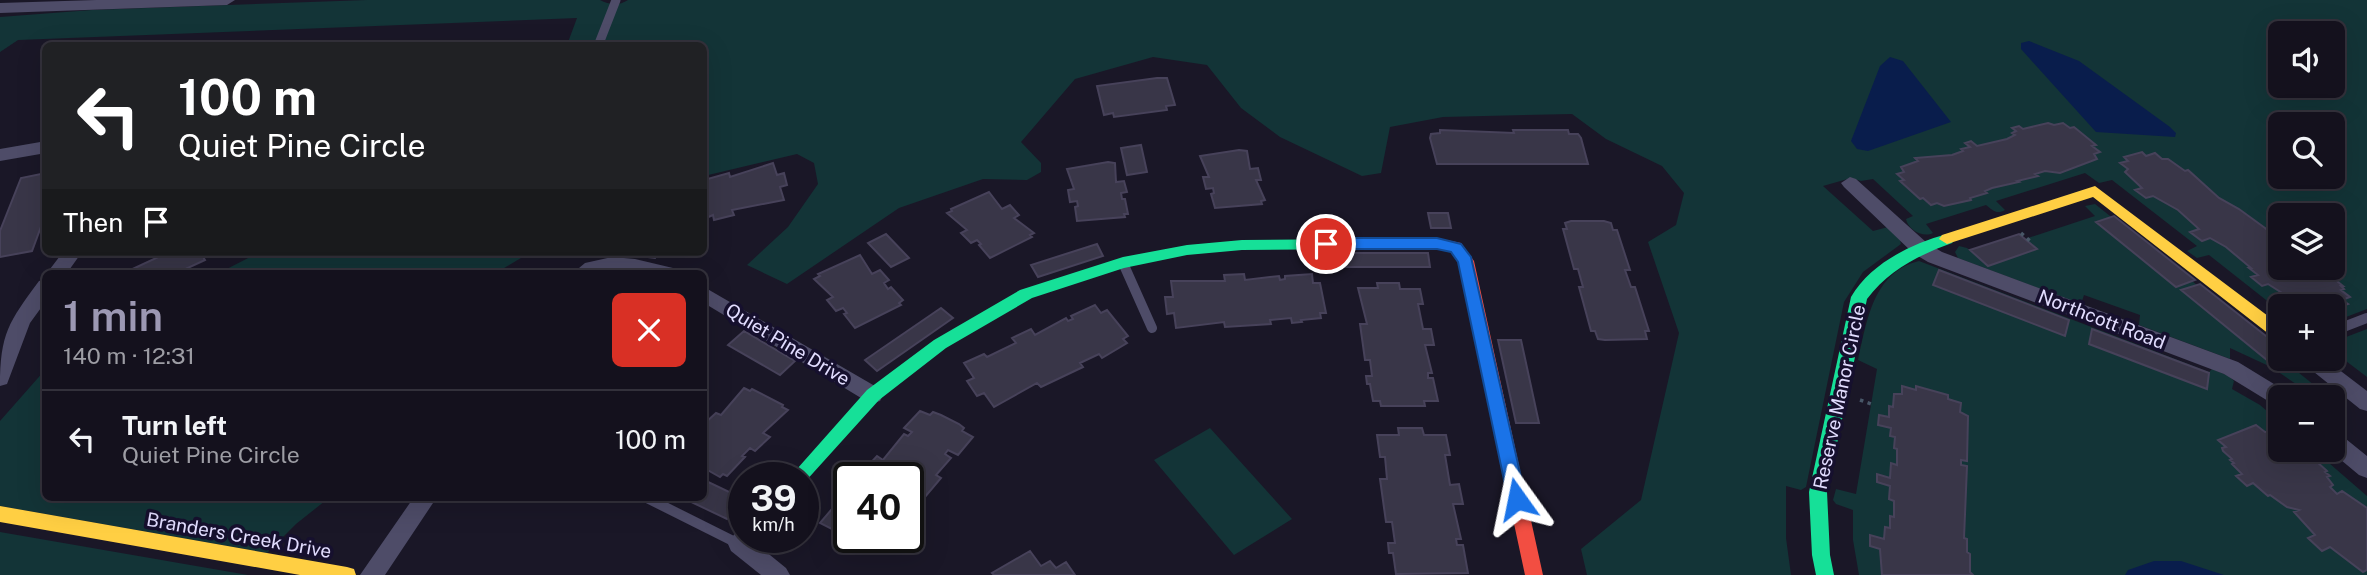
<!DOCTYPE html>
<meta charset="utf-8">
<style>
body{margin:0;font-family:"Public Sans",sans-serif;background:#1d1a26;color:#f1f3f6;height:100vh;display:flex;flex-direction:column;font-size:26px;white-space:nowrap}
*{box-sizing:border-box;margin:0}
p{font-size:23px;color:#9d9da4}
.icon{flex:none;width:38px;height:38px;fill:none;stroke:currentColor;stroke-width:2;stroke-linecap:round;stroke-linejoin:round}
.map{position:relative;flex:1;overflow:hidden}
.panel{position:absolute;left:42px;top:270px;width:665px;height:231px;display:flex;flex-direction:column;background:#14111d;border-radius:10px;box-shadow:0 7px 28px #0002,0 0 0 2px #33313b}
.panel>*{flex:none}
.top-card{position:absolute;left:42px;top:42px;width:665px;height:214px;border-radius:10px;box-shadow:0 7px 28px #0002,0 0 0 2px #33313b;background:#202124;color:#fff;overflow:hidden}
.controls{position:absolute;left:2268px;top:21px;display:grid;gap:14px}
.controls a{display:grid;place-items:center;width:77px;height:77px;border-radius:10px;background:#14111d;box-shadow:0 7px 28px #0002,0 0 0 2px #33313b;font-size:35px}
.speed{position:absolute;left:728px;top:462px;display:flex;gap:14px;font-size:35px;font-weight:700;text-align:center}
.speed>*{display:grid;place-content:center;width:91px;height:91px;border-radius:50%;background:#14111d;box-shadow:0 7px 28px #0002,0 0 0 2px #33313b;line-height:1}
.speed small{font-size:18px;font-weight:400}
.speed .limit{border:4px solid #111;border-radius:10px;background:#fff;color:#111}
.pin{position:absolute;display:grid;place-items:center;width:60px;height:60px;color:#fff;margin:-30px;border:4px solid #fff;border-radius:50%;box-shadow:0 2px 7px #0007}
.me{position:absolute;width:77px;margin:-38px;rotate:348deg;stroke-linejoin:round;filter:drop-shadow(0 0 5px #0008)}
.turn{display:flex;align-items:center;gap:24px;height:147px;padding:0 21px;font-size:32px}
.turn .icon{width:91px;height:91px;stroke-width:2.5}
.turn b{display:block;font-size:49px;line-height:60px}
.then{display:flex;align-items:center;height:66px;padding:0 21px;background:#0003;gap:14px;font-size:26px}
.round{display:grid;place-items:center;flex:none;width:74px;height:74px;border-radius:10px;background:#1d1a26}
.overview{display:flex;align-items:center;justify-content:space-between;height:119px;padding:0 21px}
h1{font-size:42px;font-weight:600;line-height:52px;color:#9c98b3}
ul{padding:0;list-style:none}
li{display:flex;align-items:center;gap:21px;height:98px;padding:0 21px;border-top:2px solid #33313b}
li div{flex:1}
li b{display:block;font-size:26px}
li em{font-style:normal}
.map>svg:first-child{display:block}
.green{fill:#133437;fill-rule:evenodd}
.water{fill:#091d4c}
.building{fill:#393648;stroke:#47425a;stroke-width:2}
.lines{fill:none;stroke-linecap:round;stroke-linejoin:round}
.path{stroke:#485768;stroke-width:3.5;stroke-dasharray:3.5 4.5;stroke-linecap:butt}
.lane-far1{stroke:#4e4c68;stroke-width:9}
.lane{stroke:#4e4c68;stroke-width:10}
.street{fill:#4e4c68;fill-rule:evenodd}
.fast{fill:#16e098;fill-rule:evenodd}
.slow{fill:#ffcf43;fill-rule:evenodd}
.jam{fill:#f24e42;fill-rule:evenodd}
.route{fill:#1a73e8;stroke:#114b97;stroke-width:2}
.labels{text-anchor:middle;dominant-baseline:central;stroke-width:7;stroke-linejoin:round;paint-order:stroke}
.street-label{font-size:19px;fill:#e2ddff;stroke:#16102e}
</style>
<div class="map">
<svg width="2367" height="575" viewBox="0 0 2367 575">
<rect width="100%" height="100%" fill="#1a1727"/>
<path class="green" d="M367 0H600C609 5 619 6 628 0H2367V309L2333 322V306H2280V311L2209 255 2197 258 2187 251 2197 246 2112 180 2099 183 2085 173 1996 201 2005 210C1997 215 1992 210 1986 205L1926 224 1933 233C1923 238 1908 230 1906 219L1913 216 1873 179 1861 181 1851 178 1823 186 1873 231 1888 227 1900 240 1901 244 1863 272 1844 302 1806 487 1801 490 1786 486V538L1791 575H1587L1581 549 1641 500 1679 333 1648 242 1676 225 1684 193 1662 166 1606 139 1572 114 1443 117 1390 127 1381 173 1362 176 1280 137 1241 108 1207 65 1153 57 1075 79 1021 142 1041 163V172L1027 180 983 179 899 208 787 284 747 265 788 227 818 184 814 163 797 154 704 176V46L567 45 577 18 18 40 0 52V17L92 10ZM2280 33H2333V86H2280ZM2280 124H2333V177H2280ZM2280 215H2333V268H2280Z
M2095 204 2280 351V359H2290L2284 361 2329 397H2315L2271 367 2230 348V359L2139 325 2140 315 2084 295 2081 304 1958 258 1955 252 1959 246 1967 248 1976 255 2095 216 2085 206Z
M260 252H531L496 273H219Z
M1919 261 2209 372 2212 369 2229 376 2234 381 2232 389 2260 405 2280 422V450H2314L2367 496V575H1859L1853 540V510L1836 504 1833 500 1836 489 1856 494 1877 369 1858 360C1867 321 1873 272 1919 261Z
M2367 329V377L2342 358 2333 362 2324 359H2333V342Z
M45 370 46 497H330L296 524 267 553 0 506V421Z
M1210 428 1292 519 1234 555 1154 460Z
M0 532 248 575H0Z"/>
<path class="water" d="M2029 41 2079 61 2170 127 2176 133 2175 137 2096 132 2021 49V43Z
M1890 57 1903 61 1951 122 1868 151 1857 149 1851 141 1880 66Z
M2154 561H2181L2224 575H2125L2128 570Z"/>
<path class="building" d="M1157 78H1167L1175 105 1166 106 1167 110 1114 117 1113 113 1104 115 1097 86Z
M2048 123 2054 125 2063 123 2070 128 2074 127 2096 145 2092 146 2100 152 2094 154 2097 159 2060 173 2045 171 2035 174 2038 176 2017 181 2019 182 1992 188 1985 191 1987 193 1970 198 1971 200 1944 206 1937 203 1931 205 1923 198 1920 199 1900 181 1904 180 1897 174 1904 172 1901 167 1918 161 1915 158 1952 155 1963 151 1961 149 1970 147 1965 143 1971 141 1977 146 2007 139 2015 135 2012 133 2016 131 2012 128 2019 126 2023 129Z
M1440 130 1514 133 1513 130H1568L1569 134H1578L1581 138 1588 164H1437L1430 138 1431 134 1440 133Z
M1141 145 1147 172 1127 175 1121 148Z
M1239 150 1247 151 1250 169 1258 168 1261 180H1256L1265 200 1261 201 1262 204 1215 208 1211 194 1214 193 1213 188 1206 189 1203 177H1209L1200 156Z
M2142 152 2146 156 2155 153 2162 159H2168L2185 171 2188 170 2219 198 2239 209 2265 228 2280 242V268H2321L2343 286H2341L2344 289 2341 290 2350 297 2342 300 2348 304 2333 309V306L2301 305 2268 284 2262 286 2251 277 2258 275 2249 268H2251L2226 247 2210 238 2202 241 2190 232 2199 229 2178 210 2153 196 2146 198 2135 190 2142 188 2125 172 2128 169 2120 163 2128 161 2124 157Z
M1108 162 1115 163 1116 182 1124 181 1127 192 1121 193 1122 199H1125L1128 214H1124L1125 217 1077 221 1075 207 1078 206 1077 201 1070 202 1068 190 1074 189 1067 169Z
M773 163 777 175 784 173 787 185 780 187 784 200 732 210 734 215 714 220 713 215 704 219V180L729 173 730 177Z
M46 173V213L32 251 0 257V231L21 178Z
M989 192 1002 209 1010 205 1019 215 1014 218 1034 233 1030 235 1032 237 990 258 979 245 981 244 977 240 971 243 961 233 967 230 947 213 952 211 951 209Z
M1428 213H1448L1451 228H1431Z
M2114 216 2195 280 2176 287 2096 222Z
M1571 221H1604L1611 223 1613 230H1617L1630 270H1625L1631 287H1635L1649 331H1645L1647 339 1605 340 1598 339 1595 331H1591L1579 287H1583L1578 269H1574L1563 229H1567L1565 223Z
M886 234 909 258 891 267 868 243Z
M2019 234 2037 249 1988 266 1970 250Z
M1097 244 1103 256 1038 277 1031 265Z
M169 252H200L205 260 177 273H124Z
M607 252H658L655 258Z
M1339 253H1428L1430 267H1341Z
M860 255 872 274 880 270 889 280 884 283 888 289 891 287 903 300 899 303 901 305 855 328 844 314 847 313 843 308 836 311 827 300 833 297 814 279 820 276 818 274Z
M1939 270 2069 320 2065 336 1933 285Z
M1244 274 1245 280 1279 276 1280 280 1285 279V276L1312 274 1313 283H1320L1326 313H1320L1321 318 1301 320 1302 322 1292 323 1291 318 1270 320 1271 324 1225 327 1224 322 1176 328 1174 313 1167 314 1165 297H1173L1171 281H1225L1224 275Z
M1377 283H1399L1400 289H1420L1423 304H1418L1423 329H1431L1434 345H1425L1432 373H1428V378H1433L1438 401H1424L1425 406H1381L1380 401H1373L1370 384H1367L1366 376H1372L1370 360H1365L1360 324H1367L1358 288H1378Z
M2200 284 2280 347V355L2267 360 2181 290Z
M1095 305 1101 313 1107 310 1128 336 1123 339 1127 343 1102 358 1099 354 1080 363 1083 367 1041 387 1037 383 994 407 984 393 977 396 967 381 974 378 964 363 984 354 987 357 1016 343 1012 338 1031 329 1035 335 1066 318 1068 321 1073 319 1071 316Z
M941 308 953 318 877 371 865 360Z
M2092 329 2209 373 2207 389 2089 344Z
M744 331 795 361 780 375 728 345Z
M1498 340H1521L1539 423H1516Z
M1902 386 1916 390V386L1948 395V399L1961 403 1960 412 1968 416 1967 461 1961 460V465L1967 466 1964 538 1967 539V552L1970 554V572L1973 575H1882L1880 549 1870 546V535L1884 539 1885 527 1890 528V516L1894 517V501L1889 499 1890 486 1877 482V474L1890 478 1891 463 1897 465V449L1894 448 1895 437 1890 436 1891 428 1878 425 1879 415 1889 417V406L1893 407 1894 394H1902Z
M744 388 750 391 752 389 783 405 782 407 788 410 763 433 770 437 755 451 750 448 742 456 745 457 727 476 723 474 720 477 704 468V433L707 430 704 424 716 413 721 415Z
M920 411 930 415 933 412 941 415 959 424 964 428 962 431 973 437 958 455 948 450 945 454 951 458 936 475 941 478 914 510 908 507V478H867L870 475 863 471 877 456 883 460 904 434 908 436 912 432 904 428Z
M2256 425 2265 432 2273 431 2280 437V450H2304L2327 471 2325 472 2330 476 2327 477 2333 485 2330 487 2337 494 2342 491 2367 508V570L2363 572 2330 547 2322 551 2308 538 2315 535 2294 512 2299 510 2287 507 2270 495 2268 496 2253 483 2247 486 2236 476 2242 474 2232 464 2234 463 2230 460 2232 459 2223 451 2222 448 2226 447 2218 440Z
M1398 428H1422L1424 435H1446L1450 455H1445L1450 485 1459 484 1463 504H1453L1461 539H1456L1457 545H1463L1468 573 1396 574 1393 553H1389L1388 543H1395L1392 522H1386L1380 479H1387L1385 457H1380L1377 435H1399Z
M704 480 744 499 727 519 683 498 704 497Z
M837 503 847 507 849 505V537H888L875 553 857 543 853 547 834 537 838 532 820 523Z
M1030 551 1041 566 1050 561 1056 568 1066 562 1075 575H994L992 573Z"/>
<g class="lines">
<path class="path" d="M2021 233 2030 241
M1860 400 1874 405"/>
<path class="lane-far1" d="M598 46 616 0"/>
<path class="lane" d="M1123 263 1152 328
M2333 331 2367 318
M645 497 739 544"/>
<path class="street" d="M96 0H235L227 5 0 13V3Z
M46 141V153L0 161V149Z
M1850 177 1856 179 1927 243 1942 252 2238 362 2287 392 2290 397H2280V406L2273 404 2224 374 1928 262 1913 253 1844 187 1841 183Z
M63 252H82L67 273H47Z
M612 257 635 259 673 268 676 273H573L585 263Z
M46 279V301L30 323 7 384 0 386C0 333 9 322 39 281Z
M704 287 880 389 883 395 880 401 873 403 866 401 704 303Z
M2301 359H2325L2367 391V411L2360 409 2304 364Z
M2333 432 2341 435 2367 456V478L2359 475 2329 450H2333Z
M414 497H437L385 575H360Z
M744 528V537H756L754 542 786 568 790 575H761L731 551 728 544 737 530Z"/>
<path class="fast" d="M1947 234 1955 239 1952 243C1919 255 1889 270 1867 299L1827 492 1830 555 1834 575H1816L1812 555 1809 492 1851 297C1871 263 1911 244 1947 234Z
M1359 239 1367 244 1359 249 1242 250 1187 255 1124 268 1032 298 946 348 879 400 804 483 803 478H789L867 390 934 340 1020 290 1123 257 1187 245 1242 240Z"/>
<path class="slow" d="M2095 186 2280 325V340L2274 338 2093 197 1947 244 1939 239 1942 235Z
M0 506 347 567 354 569 356 575H300L0 522Z"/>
<path class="jam" d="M1437 238 1461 243 1474 261 1543 575H1525L1458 262 1451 251 1437 248 1359 249 1351 244 1359 239Z"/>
</g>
<path class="route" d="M1326 238H1437L1461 244 1471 257 1526 499 1524 504 1517 506 1511 504 1508 499 1458 262 1451 252 1437 249H1326L1318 244Z"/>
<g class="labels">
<g class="street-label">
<text transform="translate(2102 319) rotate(21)">Northcott Road</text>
<text transform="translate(788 344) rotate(31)">Quiet Pine Drive</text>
<text transform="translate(1839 397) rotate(-78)">Reserve Manor Circle</text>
<text transform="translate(239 535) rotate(10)">Branders Creek Drive</text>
</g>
</g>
</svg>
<div class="controls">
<a><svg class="icon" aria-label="sound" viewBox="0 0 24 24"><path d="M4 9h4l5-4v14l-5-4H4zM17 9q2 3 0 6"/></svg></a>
<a><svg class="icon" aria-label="search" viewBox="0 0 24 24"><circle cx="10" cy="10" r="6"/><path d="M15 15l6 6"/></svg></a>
<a><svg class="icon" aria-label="layers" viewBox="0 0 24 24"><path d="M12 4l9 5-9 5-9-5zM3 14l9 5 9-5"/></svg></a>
<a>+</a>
<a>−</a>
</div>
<div class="speed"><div>39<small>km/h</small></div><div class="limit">40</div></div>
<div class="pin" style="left:1326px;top:244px;background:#d93025"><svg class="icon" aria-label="arrive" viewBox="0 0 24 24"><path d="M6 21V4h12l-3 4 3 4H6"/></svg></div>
<svg class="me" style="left:1517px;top:499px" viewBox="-20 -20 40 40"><path d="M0-17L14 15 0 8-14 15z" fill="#1a73e8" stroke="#fff" stroke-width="4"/></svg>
<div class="top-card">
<div class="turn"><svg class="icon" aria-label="left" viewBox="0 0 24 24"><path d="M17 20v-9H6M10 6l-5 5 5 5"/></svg><div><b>100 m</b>Quiet Pine Circle</div></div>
<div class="then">Then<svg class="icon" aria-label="arrive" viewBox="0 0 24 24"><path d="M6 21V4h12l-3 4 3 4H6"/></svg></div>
</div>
<section class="panel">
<div class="overview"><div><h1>1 min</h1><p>140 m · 12:31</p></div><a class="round" style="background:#d93025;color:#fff"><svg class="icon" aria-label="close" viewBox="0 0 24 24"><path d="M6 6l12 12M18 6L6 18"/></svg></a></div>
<ul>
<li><svg class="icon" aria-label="left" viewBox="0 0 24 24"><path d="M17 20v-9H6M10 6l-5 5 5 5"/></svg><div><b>Turn left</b><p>Quiet Pine Circle</p></div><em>100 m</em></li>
</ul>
</section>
</div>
